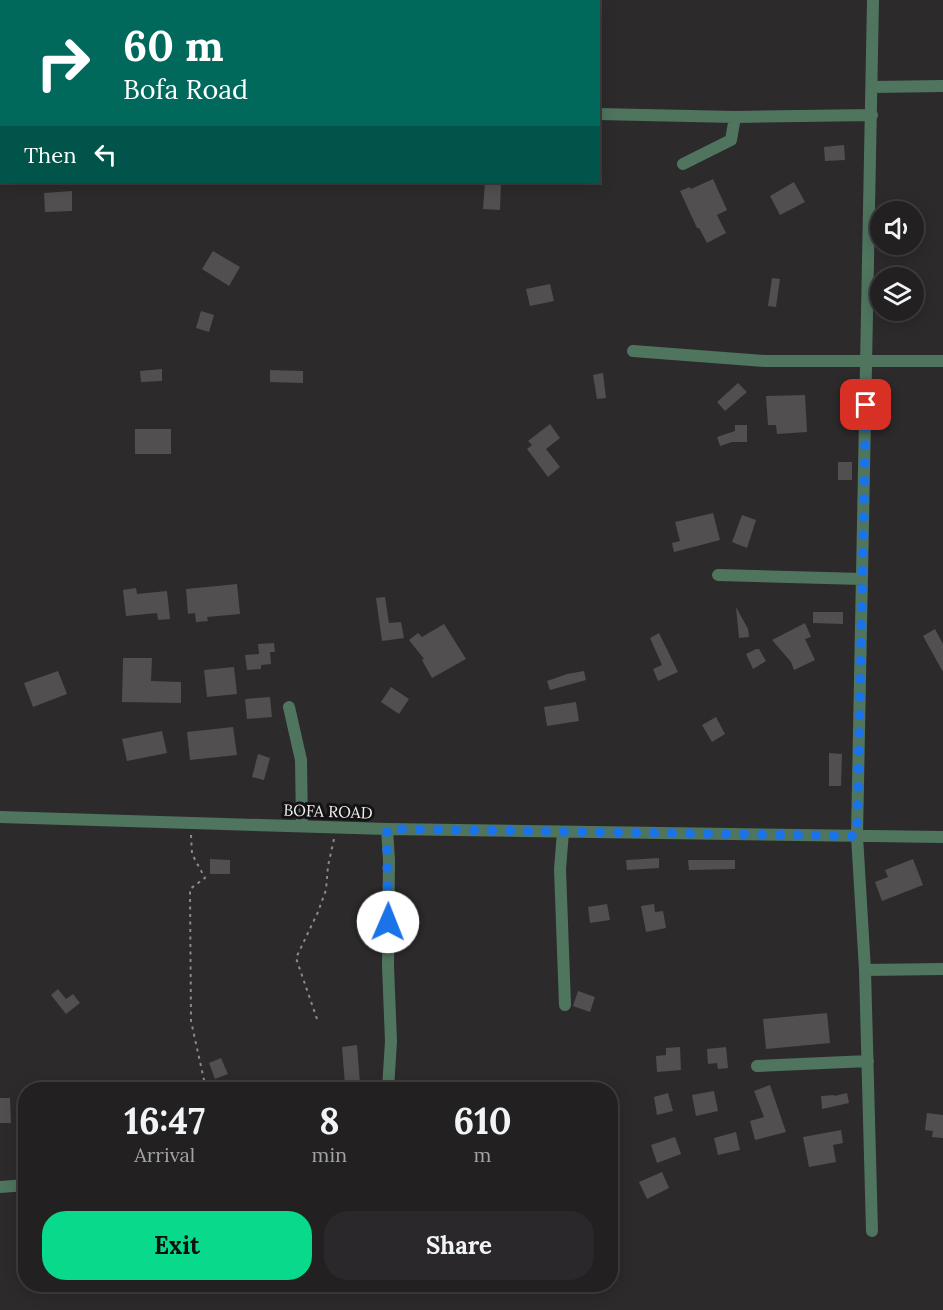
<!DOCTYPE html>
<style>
body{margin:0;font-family:Lora,serif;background:#2a282a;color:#f1f3f6;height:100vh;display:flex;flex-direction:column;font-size:22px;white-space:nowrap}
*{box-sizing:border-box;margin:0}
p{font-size:20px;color:#a2a3a5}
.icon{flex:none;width:33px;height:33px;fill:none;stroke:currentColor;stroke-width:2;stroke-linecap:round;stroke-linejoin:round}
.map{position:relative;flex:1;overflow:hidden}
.sheet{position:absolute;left:18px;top:1082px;width:600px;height:210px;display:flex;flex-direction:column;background:#222021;border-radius:24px;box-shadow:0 3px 15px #0003,0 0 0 2px #3f3e3f}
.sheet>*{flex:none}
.hud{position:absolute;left:0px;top:0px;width:600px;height:183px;box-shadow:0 3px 15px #0003,0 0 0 2px #3f3e3f;background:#00695c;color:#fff;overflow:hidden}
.tools{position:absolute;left:870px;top:201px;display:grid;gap:12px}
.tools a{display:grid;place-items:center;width:54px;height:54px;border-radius:50%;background:#222021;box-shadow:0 3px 15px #0003,0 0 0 2px #3f3e3f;font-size:30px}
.pin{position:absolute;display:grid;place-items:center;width:51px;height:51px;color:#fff;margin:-26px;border-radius:12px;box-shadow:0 3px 9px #0006}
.me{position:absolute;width:66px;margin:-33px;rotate:1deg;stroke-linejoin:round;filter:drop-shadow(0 0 4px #0008)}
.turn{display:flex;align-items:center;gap:21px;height:126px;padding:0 24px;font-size:27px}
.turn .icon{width:78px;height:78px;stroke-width:2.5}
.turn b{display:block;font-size:42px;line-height:51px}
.then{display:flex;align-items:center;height:57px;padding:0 24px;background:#0003;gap:12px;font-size:22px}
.eta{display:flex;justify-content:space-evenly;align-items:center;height:102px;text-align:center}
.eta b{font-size:36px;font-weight:700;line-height:42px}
.button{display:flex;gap:12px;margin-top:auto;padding:12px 24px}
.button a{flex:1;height:69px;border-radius:24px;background:#09d98b;color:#111;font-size:24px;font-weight:700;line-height:69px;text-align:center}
.button a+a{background:#2a282a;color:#f1f3f6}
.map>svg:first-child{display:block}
.building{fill:#524f50}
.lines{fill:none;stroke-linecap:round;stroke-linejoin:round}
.path{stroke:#8d8a8c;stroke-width:2;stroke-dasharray:3 4.5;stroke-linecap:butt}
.street{stroke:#4f755f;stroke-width:12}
.route{stroke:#1a73e8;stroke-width:10;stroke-dasharray:0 18}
.labels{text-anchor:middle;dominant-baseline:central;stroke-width:6;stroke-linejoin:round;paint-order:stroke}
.street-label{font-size:16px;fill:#f1eff1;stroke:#141314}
</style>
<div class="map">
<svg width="943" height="1310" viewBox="0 0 943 1310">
<rect width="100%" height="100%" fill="#2d2a2c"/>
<path class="building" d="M844 145 845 160 825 161 824 147Z
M713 179 727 210 717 215 726 233 707 243 699 228H697L680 191 690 187 691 189Z
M485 182H501L500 210 483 209Z
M794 182 805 202 780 215 770 196Z
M72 191V211L45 212 44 193Z
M213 251 240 267 229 286 202 269Z
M772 278 780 279 776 307 768 306Z
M550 284 554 301 530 306 526 289Z
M201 311 214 315 209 332 196 328Z
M162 369V381L141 382 140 371Z
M270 370 303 371V383L270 382Z
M603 373 606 398 597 399 593 375Z
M738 383 747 392 725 411 717 402Z
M805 395 807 432 777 434 776 425H768L766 396Z
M550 424 560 438 546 449 560 467 548 477 527 449 532 445 528 441Z
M735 425H747V442H732L720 446 717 437 735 431Z
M135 429H171V454H135Z
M838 462H852V480H838Z
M713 513 720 540 674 552 672 543 680 541 675 522Z
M742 515 756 520 747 548 732 542Z
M237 584 240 614 207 617 208 621 196 622 195 613 188 614 186 589Z
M136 588 137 594 167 591 170 619 158 620 157 613 126 616 123 590Z
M385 597 389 623 401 622 404 638 382 641 376 598Z
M736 607 748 629 749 637 739 638Z
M813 612H843V624L813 623Z
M805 623 811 637 805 639 815 660 794 670 791 662 772 640Z
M444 624 466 659 432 678 422 660 424 659 409 640 418 633 422 637Z
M935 629 943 644V672L923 636Z
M659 633 678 672 658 681 653 669 662 665 650 638Z
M274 643 275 652H270L271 664 261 665V669L247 670 245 655 259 654 258 644Z
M756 649H759L766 661 753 669 746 654Z
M123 658H152L151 681 181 682V703L122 702Z
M234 667 237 694 207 697 204 670Z
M58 671 67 694 33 707 24 683Z
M584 671 586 680 550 690 547 681 567 674Z
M391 687 409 699 399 714 381 702Z
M270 697 272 717 247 719 245 699Z
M576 702 579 721 547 726 544 707Z
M716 717 725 734 712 742 702 725Z
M233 727 237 755 190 760 187 732Z
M162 731 167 753 127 761 122 739Z
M829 753 842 754 841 786H829Z
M258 754 270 758 264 780 252 777Z
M659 858V868L627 870 626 860Z
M210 859 230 860V874H210Z
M913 859 923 885 882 901 875 882 888 877 885 870Z
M688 860H735V869L689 870Z
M607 904 610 920 590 923 588 907Z
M654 904 655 912 663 911 666 928 646 932 641 906Z
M58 989 66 999 73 994 80 1003 66 1014 51 995Z
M578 991 595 997 590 1012 573 1006Z
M827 1013 830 1043 766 1049 763 1019Z
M357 1045 360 1083 345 1085 342 1047Z
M680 1047 681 1070 657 1072 656 1056 666 1055V1048Z
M726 1047 728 1068 718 1069 717 1063 708 1064 707 1049Z
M221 1058 228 1074 215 1079 209 1063Z
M770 1085 786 1132 755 1140 750 1121 764 1117 754 1091Z
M714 1091 718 1111 696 1116 692 1095Z
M668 1093 673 1111 657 1115 654 1097Z
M847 1093 849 1103 822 1109 821 1096 834 1095V1096Z
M0 1098H10L11 1123H0Z
M927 1113 943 1115V1138L932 1137 933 1131 925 1130Z
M841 1130 843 1143 833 1145 836 1162 809 1167 803 1137Z
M736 1132 740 1150 718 1155 714 1138Z
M675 1137 681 1154 657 1163 651 1145Z
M662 1172 669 1188 647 1199 639 1182Z"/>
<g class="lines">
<path class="path" d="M191 835 192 854 205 878 190 889 191 1021 206 1089
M317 1019 296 958 318 912 326 890 328 866 334 839
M610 1252 615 1253"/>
<path class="street" d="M872 87 943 86
M598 114 735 117
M683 164 731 140 735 117 872 115
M633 351 765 361H943
M718 575 862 579
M289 707 301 760 302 826
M0 817 387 829 943 837
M387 829 389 860 388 966 391 1041 388 1089
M563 832 560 869 565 1005
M865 970 943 969
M757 1066 868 1061
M0 1187 26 1185
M872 1231 865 970 857 836 873 0"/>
</g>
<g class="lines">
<path class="route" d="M388 922 387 829 857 836 866 405"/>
</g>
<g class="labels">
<g class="street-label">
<text transform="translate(328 811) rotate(2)">BOFA ROAD</text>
</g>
</g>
</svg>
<div class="tools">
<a><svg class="icon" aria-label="sound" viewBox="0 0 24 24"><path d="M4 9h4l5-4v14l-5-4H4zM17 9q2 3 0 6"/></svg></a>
<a><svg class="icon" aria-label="layers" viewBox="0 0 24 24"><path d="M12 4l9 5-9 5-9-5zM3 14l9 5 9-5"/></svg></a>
</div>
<div class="pin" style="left:866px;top:405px;background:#d93025"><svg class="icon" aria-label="arrive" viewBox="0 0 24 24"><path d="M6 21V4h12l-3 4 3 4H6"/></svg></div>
<svg class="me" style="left:388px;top:922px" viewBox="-20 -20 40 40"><circle r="19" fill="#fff"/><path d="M0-13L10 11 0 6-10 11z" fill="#1a73e8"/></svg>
<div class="hud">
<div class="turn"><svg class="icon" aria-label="right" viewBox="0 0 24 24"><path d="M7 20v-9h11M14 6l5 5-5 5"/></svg><div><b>60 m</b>Bofa Road</div></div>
<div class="then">Then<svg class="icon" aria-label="left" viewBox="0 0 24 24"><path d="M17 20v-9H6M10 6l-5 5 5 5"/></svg></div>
</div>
<section class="sheet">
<div class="eta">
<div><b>16:47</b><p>Arrival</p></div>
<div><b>8</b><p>min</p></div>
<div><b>610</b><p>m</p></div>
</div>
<div class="button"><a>Exit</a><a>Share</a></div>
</section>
</div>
